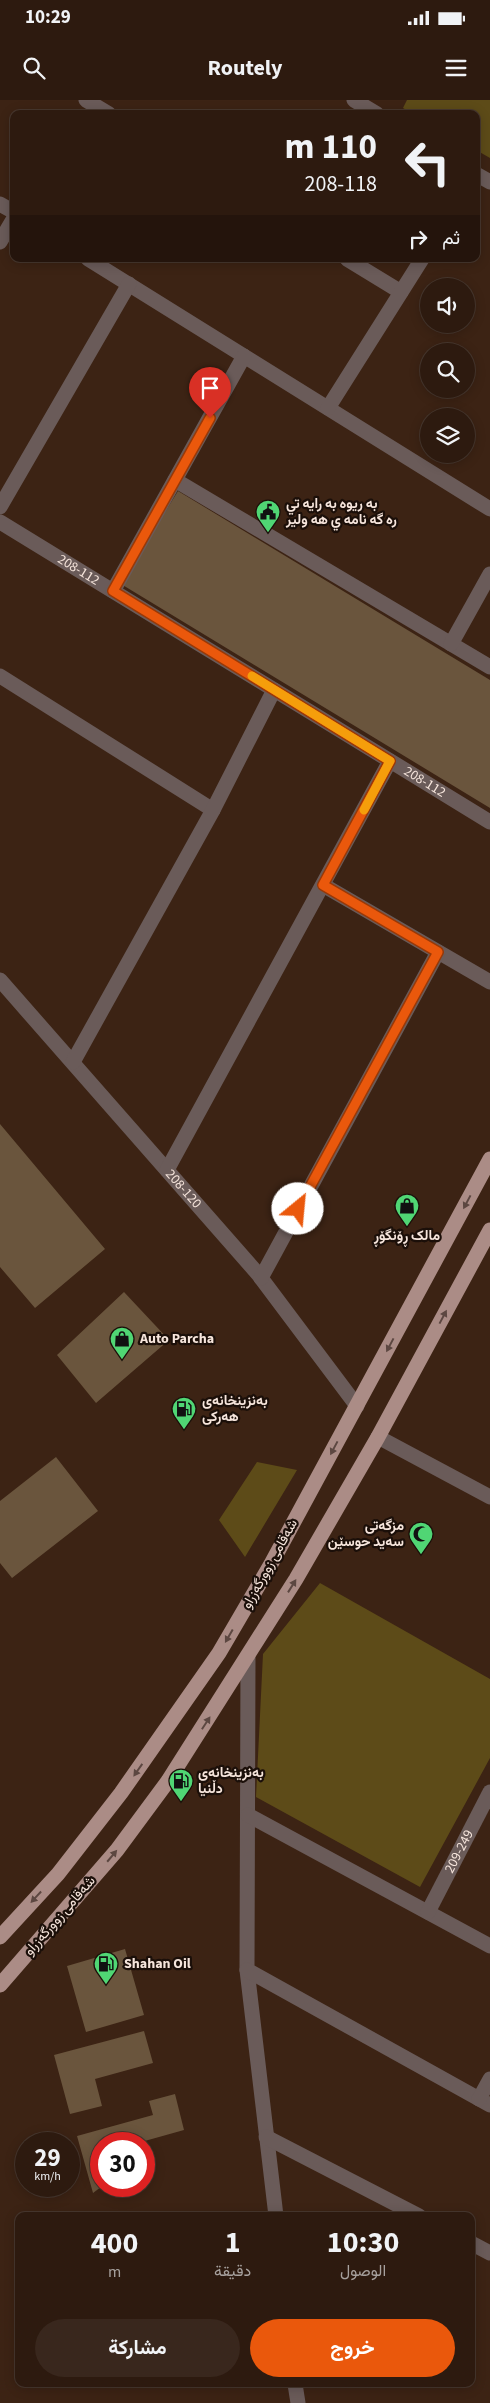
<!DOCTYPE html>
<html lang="ar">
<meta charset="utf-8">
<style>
body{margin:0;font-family:"Source Sans 3",Vazirmatn,sans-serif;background:#39271d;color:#f1f3f6;direction:rtl;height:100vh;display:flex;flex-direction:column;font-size:19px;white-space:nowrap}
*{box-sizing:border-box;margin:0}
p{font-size:16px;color:#a7a19e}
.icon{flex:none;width:28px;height:28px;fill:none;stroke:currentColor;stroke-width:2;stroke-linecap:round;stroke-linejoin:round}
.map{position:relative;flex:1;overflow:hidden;direction:ltr}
.drawer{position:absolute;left:15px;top:2112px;width:460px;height:175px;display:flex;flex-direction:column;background:#2d1a0f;border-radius:10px;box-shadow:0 2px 12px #0003,0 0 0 1px #48382f;direction:rtl}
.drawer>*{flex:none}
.top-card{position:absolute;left:10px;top:10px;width:470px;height:152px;border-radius:10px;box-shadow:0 2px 12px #0003,0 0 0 1px #48382f;direction:rtl;background:#2d1a0f;color:#f1f3f6;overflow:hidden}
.controls{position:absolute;left:420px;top:178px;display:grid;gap:10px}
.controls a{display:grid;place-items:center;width:55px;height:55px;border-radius:50%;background:#2d1a0f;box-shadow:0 2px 12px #0003,0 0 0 1px #48382f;font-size:25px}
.speed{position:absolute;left:15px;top:2032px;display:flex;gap:10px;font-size:25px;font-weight:700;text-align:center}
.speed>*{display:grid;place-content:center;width:65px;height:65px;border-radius:50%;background:#2d1a0f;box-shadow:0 2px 12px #0003,0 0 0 1px #48382f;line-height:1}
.speed small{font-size:12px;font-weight:400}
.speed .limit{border:8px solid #d22;background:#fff;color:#111}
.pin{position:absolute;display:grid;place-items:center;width:42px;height:42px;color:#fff;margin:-51px -21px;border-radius:50% 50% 50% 0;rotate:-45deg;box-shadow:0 0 5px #0007}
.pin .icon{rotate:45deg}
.me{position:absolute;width:55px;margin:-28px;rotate:28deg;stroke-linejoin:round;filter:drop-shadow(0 0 4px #0008)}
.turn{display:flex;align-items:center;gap:18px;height:105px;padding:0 20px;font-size:22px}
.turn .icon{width:65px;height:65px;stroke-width:2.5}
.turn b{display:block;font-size:35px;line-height:42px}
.then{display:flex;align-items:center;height:48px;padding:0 20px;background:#0003;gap:10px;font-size:19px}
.eta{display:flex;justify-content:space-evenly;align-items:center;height:85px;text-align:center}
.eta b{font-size:30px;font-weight:700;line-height:35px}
.button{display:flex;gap:10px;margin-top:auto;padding:10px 20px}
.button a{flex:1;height:58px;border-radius:30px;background:#ea580c;color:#fff;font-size:20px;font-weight:700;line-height:58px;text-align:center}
.button a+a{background:#39271d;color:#f1f3f6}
.status{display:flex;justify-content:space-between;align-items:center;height:35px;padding:0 25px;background:#2d1a0f;direction:ltr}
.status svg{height:14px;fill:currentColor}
header{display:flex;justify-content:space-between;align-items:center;height:65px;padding:0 20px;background:#2d1a0f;font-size:22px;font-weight:700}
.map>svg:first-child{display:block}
.green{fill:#5d4b18}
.building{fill:#6a553d}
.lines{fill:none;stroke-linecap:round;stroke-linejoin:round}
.minor{stroke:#6a5b59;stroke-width:15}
.major{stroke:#ab8c86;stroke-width:15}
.oneway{fill:#5c4741}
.route-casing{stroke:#983908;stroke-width:12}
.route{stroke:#ea580c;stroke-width:9}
.slow{stroke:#f59e0b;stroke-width:9}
.labels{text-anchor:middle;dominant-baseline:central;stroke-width:4.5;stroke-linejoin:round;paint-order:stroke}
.poi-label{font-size:14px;font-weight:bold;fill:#f6e5dc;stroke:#1b0f09;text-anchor:start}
.street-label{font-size:14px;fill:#f6e5dc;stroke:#1b0f09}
</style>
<div class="status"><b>10:29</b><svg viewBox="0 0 49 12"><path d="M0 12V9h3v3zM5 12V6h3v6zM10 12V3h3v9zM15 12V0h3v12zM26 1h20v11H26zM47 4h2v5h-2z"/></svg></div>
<header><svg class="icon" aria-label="menu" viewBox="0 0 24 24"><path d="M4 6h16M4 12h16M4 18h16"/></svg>Routely<svg class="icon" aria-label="search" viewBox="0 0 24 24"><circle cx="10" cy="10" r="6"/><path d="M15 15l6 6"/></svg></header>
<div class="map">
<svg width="490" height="2303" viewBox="0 0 490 2303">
<rect width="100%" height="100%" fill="#3c2314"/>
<path class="green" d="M407 0H490V58L476 50V14H413L403 8Z
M257 1362 297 1370 245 1457 219 1420Z
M320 1483 490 1579V1658L420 1787 256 1697 263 1554Z"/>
<path class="building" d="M178 391 490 580V708L121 484Z
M0 1024 105 1149 35 1208 0 1167Z
M124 1192 169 1240 96 1303 57 1255Z
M56 1357 98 1411 12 1478 0 1463V1401Z
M125 1849 144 1915 86 1932 67 1866Z
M144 1931 153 1963 95 1979 102 2006 70 2014 54 1955Z
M175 1994 184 2030 134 2044H101V2087L93 2093 77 2036 153 2015 149 2001Z"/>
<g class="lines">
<g class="minor">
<path d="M86 0 109 14"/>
<path d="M354 0 377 14"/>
<path d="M476 74 490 82"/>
<path d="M0 104 14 112"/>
<path d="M0 142 14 118"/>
<path d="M88 159 490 409"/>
<path d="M347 159 401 192"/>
<path d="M328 308 422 159"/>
<path d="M175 380 490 567"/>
<path d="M0 407 129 184"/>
<path id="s1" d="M0 422 490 722"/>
<path d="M113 491 244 256"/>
<path d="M451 544 490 474"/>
<path d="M0 576 213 710"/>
<path d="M323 785 490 882"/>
<path id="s2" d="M0 880 258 1174 357 1306"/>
<path d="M73 962 213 710 274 590"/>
<path d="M167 1070 390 661"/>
<path d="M261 1178 438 852"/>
<path d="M378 1337 490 1397"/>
<path d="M248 1558 247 1870 276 2116"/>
<path d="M248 1715 490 1846"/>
<path id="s3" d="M428 1812 490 1692"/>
<path d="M247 1870 490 2005"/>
<path d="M479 1999 490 1979"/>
<path d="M266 2037 419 2116"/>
<path d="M471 2143 490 2153"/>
<path d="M295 2284 298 2303"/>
</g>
<path class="major" d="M0 1837 58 1774 121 1693 219 1553 271 1464 490 1059
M0 1885 117 1750 168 1681 296 1479 378 1337 490 1130"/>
</g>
<defs><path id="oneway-solid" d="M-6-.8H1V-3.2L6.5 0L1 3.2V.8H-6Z" transform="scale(1.25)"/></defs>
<g class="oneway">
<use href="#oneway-solid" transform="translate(467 1102) rotate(118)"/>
<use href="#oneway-solid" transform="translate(443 1217) rotate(-62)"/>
<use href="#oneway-solid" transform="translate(390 1245) rotate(118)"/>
<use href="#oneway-solid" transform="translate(334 1348) rotate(118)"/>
<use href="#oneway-solid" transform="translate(292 1486) rotate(-58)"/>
<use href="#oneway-solid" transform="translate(229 1536) rotate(120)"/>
<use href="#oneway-solid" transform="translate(206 1623) rotate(-57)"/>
<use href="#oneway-solid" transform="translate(138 1670) rotate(125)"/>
<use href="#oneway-solid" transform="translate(112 1756) rotate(-50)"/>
<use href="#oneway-solid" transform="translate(36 1797) rotate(133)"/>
</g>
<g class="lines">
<defs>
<path id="route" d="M210 318 113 491 390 661 323 785 438 852 298 1109"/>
</defs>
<use href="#route" class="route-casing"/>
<use href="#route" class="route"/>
<path class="slow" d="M252 576 390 661 364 710"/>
</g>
<defs>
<symbol id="civic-pin" viewBox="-11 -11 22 30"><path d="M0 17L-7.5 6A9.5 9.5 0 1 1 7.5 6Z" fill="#50d674" stroke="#1b0f09"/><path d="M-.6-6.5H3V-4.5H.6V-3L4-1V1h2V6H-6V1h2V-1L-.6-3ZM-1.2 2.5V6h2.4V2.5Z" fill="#111"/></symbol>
<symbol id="shop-pin" viewBox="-11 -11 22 30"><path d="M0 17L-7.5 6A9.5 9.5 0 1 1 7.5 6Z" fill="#50d674" stroke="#1b0f09"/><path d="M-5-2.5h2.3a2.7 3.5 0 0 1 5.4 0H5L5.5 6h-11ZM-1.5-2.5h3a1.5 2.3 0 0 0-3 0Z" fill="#111"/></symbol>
<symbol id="fuel-pin" viewBox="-11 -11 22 30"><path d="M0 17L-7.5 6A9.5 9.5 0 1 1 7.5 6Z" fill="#50d674" stroke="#1b0f09"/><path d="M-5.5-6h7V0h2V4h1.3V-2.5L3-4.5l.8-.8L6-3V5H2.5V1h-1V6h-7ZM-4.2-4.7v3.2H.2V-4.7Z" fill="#111"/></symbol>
<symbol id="mosque-pin" viewBox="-11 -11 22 30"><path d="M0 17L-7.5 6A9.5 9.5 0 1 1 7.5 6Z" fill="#50d674" stroke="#1b0f09"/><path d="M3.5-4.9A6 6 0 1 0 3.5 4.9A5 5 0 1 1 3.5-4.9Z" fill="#111"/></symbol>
</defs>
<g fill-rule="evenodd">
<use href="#civic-pin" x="254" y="398" width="28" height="38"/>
<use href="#shop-pin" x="393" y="1092" width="28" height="38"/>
<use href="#shop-pin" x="108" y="1225" width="28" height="38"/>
<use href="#fuel-pin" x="170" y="1295" width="28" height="38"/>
<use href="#mosque-pin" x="407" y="1420" width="28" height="38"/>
<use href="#fuel-pin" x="167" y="1667" width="28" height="38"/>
<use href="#fuel-pin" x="92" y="1850" width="28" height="38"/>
</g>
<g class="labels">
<g class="poi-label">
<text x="286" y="404">به ريوه به رايه تي<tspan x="286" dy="16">ره گه نامه ي هه ولير</tspan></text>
<text x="407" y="1136" text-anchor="middle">مالک ڕۆنگۆڕ</text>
<text x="140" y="1239">Auto Parcha</text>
<text x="202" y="1301">بەنزینخانەی<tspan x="202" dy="16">هەرکی</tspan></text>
<text x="404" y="1426" text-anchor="end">مزگەتی<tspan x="404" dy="16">سەید حوسێن</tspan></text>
<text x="198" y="1673">بەنزینخانەی<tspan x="198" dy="16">دڵنیا</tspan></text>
<text x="124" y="1864">Shahan Oil</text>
</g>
<g class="street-label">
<text stroke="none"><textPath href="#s1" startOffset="92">208-112</textPath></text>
<text stroke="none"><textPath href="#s1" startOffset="498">208-112</textPath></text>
<text stroke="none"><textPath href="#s2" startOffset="278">208-120</textPath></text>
<text transform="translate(270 1464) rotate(-61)">شەقامی زوورگەزراو</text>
<text stroke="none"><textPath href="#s3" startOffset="68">209-249</textPath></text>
<text transform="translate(60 1816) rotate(-49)">شەقامی زوورگەزراو</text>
</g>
</g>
</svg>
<div class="controls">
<a><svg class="icon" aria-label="sound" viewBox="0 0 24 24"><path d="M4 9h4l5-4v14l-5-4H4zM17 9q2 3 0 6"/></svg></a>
<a><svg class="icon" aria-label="search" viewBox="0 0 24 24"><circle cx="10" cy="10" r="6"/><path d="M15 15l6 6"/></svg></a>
<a><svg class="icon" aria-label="layers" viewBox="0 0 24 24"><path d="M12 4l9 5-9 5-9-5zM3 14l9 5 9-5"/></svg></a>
</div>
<div class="speed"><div>29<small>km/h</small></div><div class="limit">30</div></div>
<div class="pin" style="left:210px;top:318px;background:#d93025"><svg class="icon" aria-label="arrive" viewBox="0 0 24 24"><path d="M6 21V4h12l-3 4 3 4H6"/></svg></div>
<svg class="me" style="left:298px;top:1109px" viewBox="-20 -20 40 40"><circle r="19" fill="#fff"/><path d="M0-13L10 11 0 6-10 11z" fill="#ea580c"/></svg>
<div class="top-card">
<div class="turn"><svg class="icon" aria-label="left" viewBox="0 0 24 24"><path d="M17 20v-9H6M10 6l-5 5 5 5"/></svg><div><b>110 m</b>208-118</div></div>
<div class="then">ثم<svg class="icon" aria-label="right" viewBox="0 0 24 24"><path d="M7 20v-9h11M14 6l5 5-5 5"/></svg></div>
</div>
<section class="drawer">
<div class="eta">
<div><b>10:30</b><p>الوصول</p></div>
<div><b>1</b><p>دقيقة</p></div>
<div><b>400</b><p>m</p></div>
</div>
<div class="button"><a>خروج</a><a>مشاركة</a></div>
</section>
</div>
